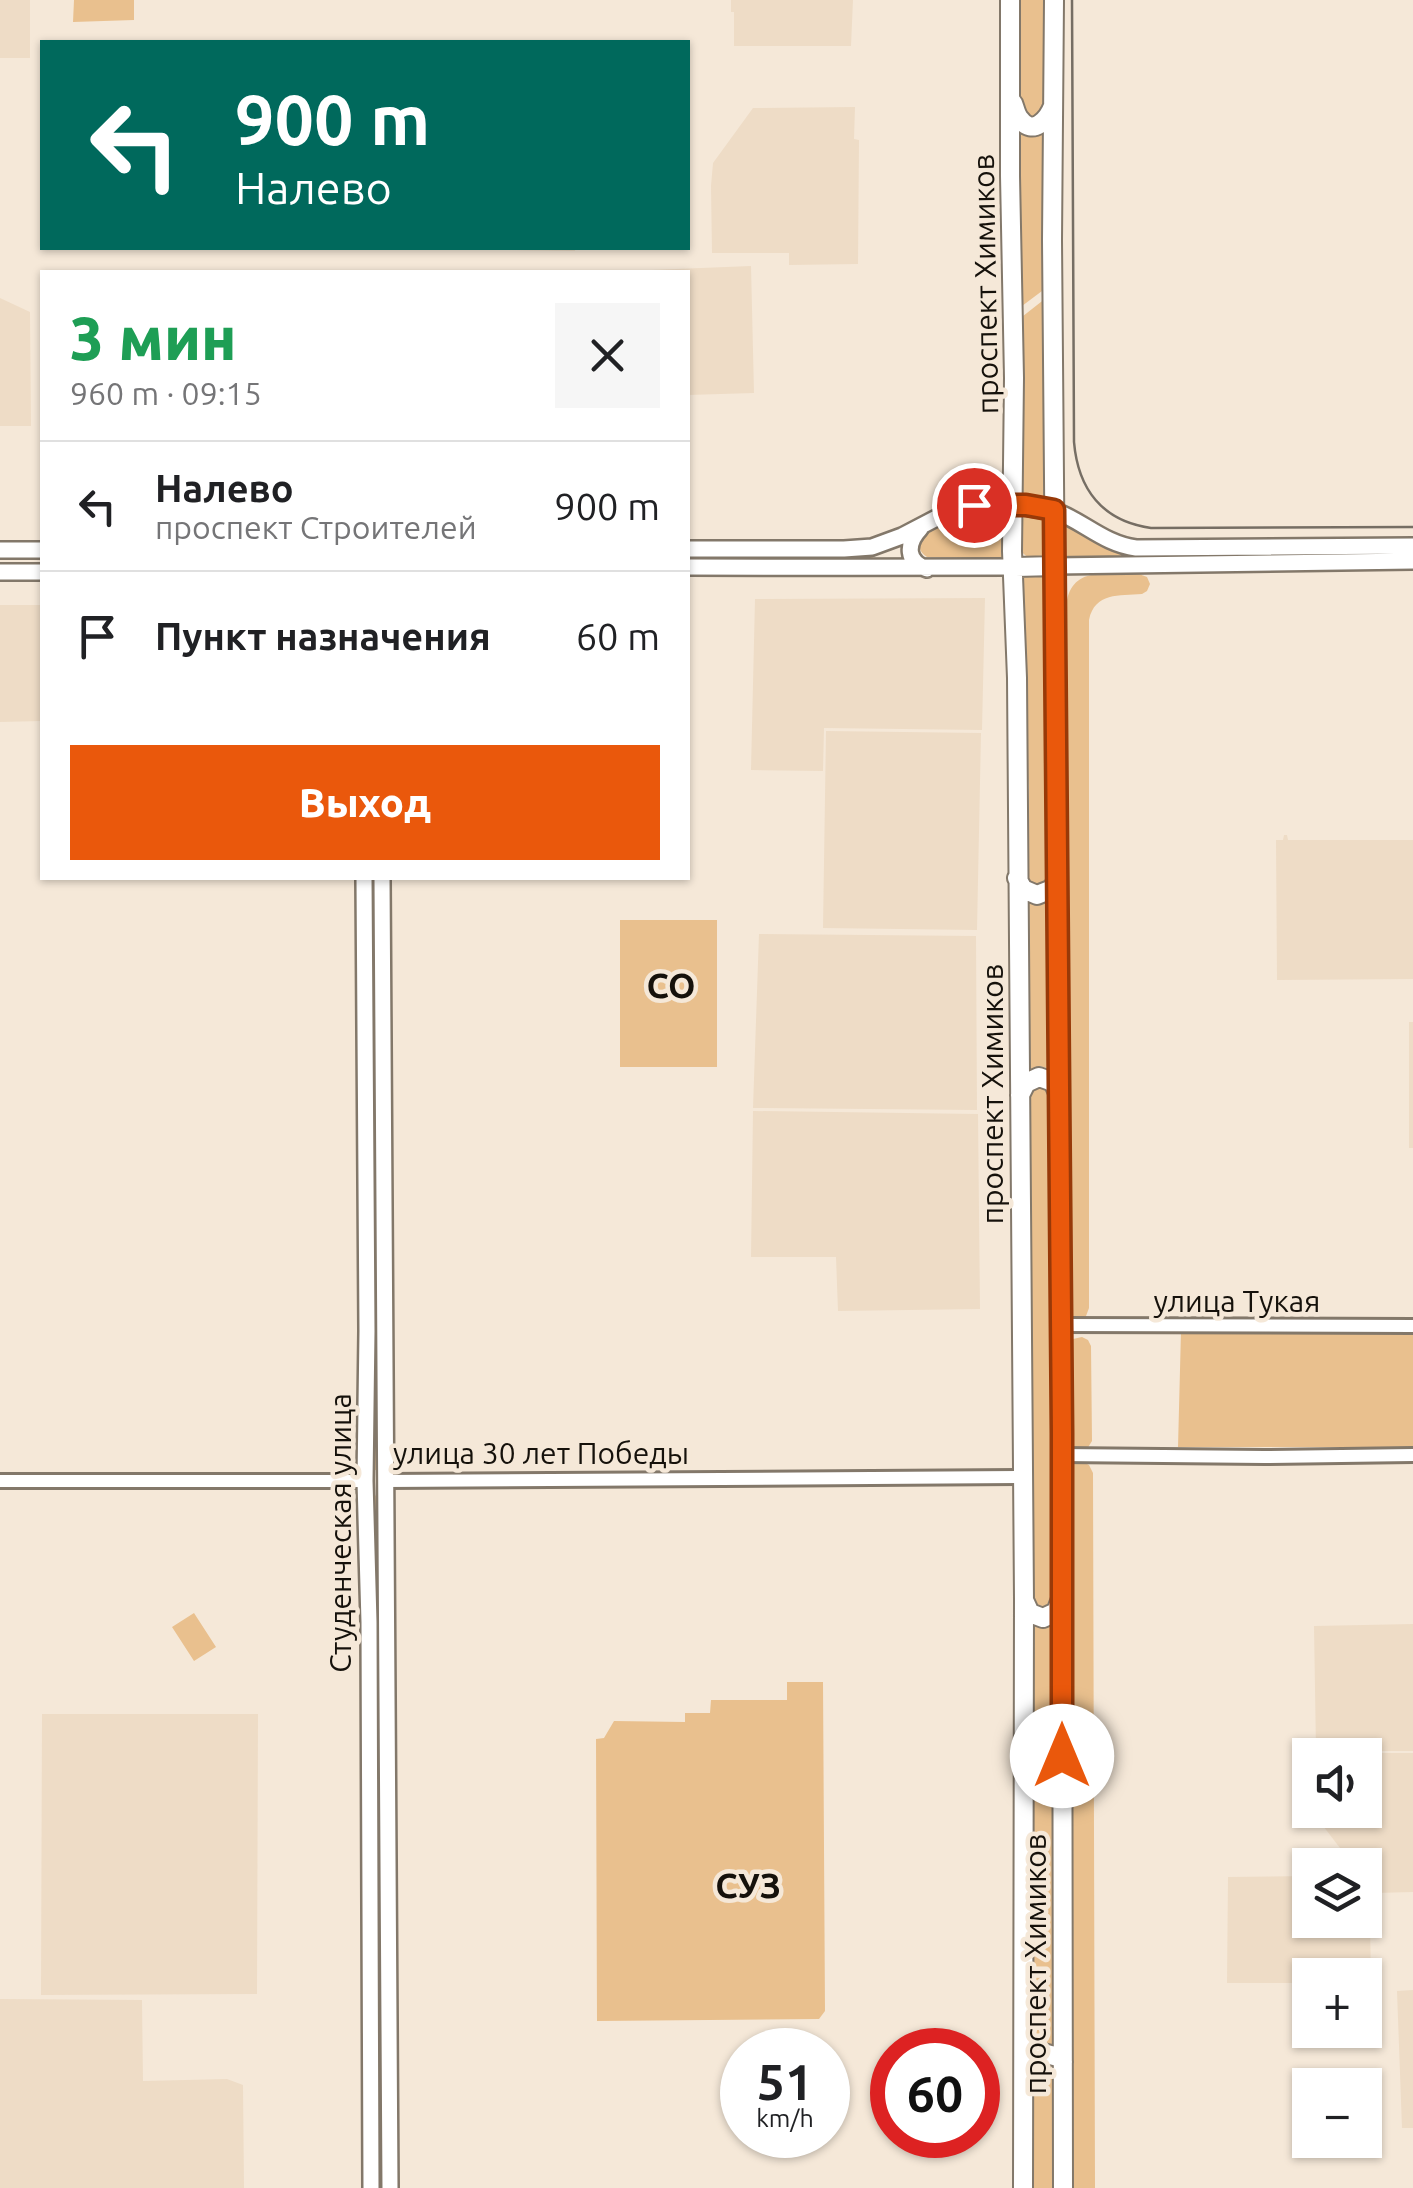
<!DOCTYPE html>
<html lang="ru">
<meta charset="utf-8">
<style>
body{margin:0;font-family:Ubuntu,sans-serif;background:#f6f6f6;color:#202124;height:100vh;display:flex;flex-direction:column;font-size:38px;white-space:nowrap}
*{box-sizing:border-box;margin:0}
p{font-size:32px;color:#757577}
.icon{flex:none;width:55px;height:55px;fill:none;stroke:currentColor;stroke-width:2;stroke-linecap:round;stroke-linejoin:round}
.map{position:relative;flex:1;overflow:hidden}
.drawer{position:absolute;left:40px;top:270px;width:650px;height:610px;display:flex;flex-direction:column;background:#fff;border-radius:0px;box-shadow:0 2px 8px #0004}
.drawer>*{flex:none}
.banner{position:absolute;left:40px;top:40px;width:650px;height:210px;border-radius:0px;box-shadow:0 2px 8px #0004;background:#00695c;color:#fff;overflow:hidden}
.fabs{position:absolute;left:1292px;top:1738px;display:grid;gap:20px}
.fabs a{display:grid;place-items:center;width:90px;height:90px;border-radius:0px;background:#fff;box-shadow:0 2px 8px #0004;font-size:50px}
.speed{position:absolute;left:720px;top:2028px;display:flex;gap:20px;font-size:50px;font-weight:700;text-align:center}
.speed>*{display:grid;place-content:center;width:130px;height:130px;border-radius:50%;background:#fff;box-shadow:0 2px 8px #0004;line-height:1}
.speed small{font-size:25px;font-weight:400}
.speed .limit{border:15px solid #d22;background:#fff;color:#111}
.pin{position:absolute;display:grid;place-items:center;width:85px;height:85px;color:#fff;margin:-42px;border:5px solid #fff;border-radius:50%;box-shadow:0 2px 10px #0007}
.me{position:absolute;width:110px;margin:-55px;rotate:0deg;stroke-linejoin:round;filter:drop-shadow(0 0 8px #0008)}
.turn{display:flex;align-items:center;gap:35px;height:210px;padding:0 30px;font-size:45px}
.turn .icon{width:130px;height:130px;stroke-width:2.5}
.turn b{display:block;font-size:70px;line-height:85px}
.round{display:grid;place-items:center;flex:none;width:105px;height:105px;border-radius:0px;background:#f6f6f6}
.headline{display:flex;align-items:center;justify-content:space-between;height:170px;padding:0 30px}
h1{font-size:60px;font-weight:800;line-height:75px;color:#1e9e55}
.button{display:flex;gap:20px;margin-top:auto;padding:20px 30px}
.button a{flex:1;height:115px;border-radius:0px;background:#ea580c;color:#fff;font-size:40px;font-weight:800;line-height:115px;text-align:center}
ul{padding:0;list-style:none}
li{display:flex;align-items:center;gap:30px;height:130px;padding:0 30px;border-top:2px solid #e0e0e0}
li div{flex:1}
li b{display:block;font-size:38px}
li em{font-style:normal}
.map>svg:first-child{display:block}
.built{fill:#eedcc6}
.green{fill:#e9c08e}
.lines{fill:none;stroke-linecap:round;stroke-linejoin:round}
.tertiary-casing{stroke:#83786a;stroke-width:18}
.secondary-casing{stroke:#83786a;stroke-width:20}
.primary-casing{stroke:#83786a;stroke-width:22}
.tertiary{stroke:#fff;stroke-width:12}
.secondary{stroke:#fff;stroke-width:15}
.primary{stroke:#fff;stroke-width:18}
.tram{stroke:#766e64;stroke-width:2.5}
.route-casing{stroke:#983908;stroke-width:25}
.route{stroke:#ea580c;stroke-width:18}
.labels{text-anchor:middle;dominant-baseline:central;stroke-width:9;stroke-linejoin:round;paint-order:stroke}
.street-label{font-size:30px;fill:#15110b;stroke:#f5e8d8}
.quarter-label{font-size:35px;font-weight:bold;fill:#15110b;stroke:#f5e8d8}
</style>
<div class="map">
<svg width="1413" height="2188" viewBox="0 0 1413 2188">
<rect width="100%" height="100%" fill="#f5e8d8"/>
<path class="built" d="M0 0H30V58H0Z
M731 0H853L851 46H734V12H731Z
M855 107 854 139 859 140 858 264 789 265V253H712L711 186 713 163 753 108Z
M370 248H575V251Z
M751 266 754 393 688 395V272L626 271Z
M0 298 30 312 31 426H0Z
M985 598 982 730 824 728 823 771 751 770 755 599Z
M0 605H42V721L0 722Z
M826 731 981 733 977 930 823 928Z
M1284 835H1287L1288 840H1413V979L1277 980 1276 840H1283Z
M759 934 976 936 977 1110 753 1108Z
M1409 1022H1413V1148H1409Z
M753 1111 978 1114 980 1309 838 1311 836 1257H751Z
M1413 1624V1751H1316L1314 1626Z
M42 1714H258L257 1994 41 1995Z
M1318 1753H1413V1892L1375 1893 1365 1880V1865H1353L1317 1818V1810H1365V1755Z
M1310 1876V1920H1365V1914L1370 1920 1371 1983H1365V1975H1310V1983H1227L1228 1877Z
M1413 1990V2128H1402L1397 1991Z
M0 1999 142 2000 143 2081 227 2079 243 2085 244 2188H0Z"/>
<path class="green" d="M74 0H134V20L73 22Z
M1020 0H1045V111L1031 120 1021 108Z
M1021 130 1045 131 1046 288 1018 309 1017 175Z
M1046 298 1047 499H1024L1020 476 1018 320Z
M1005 510 1004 559 927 557C898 536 955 515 972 512 983 510 994 511 1005 510Z
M1029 513 1045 518 1047 520 1046 552C1038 561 1029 561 1021 551 1020 538 1016 521 1029 513Z
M1066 523 1114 550 1413 552V557L1067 559Z
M873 554V559L688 560V555Z
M1021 574 1048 575 1049 877C1044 885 1037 886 1029 881L1026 873 1029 787 1024 744Z
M1099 574H1139L1147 577 1150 584 1147 591 1142 594C1119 596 1095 592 1089 620V1308L1086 1316 1079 1319 1072 1316 1069 1308 1067 600C1071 582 1082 575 1099 574Z
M368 878H375V1012H369Z
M1050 899 1053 1070 1040 1066 1029 1071 1025 936 1029 900 1037 903Z
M620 920H717V1067H620Z
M369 1041H377L380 1470H372Z
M1034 1083 1051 1089 1056 1594 1052 1603C1044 1608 1037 1607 1031 1599L1027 1095Z
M1181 1331 1413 1333V1447H1178Z
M1082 1337 1088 1340 1091 1346 1092 1441 1087 1449C1078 1452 1073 1450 1069 1441L1068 1344 1073 1339Z
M1081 1461 1089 1465 1093 1473 1095 2188H1071L1070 1469 1072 1465Z
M377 1494 379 1495 381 1607H374V1497Z
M194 1613 216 1647 194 1661 172 1627Z
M374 1619H382L381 1798 378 1799 375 1798Z
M1031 1623 1043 1627 1054 1623 1056 2009 1052 2048 1046 2045 1034 2046Z
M787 1682H823L825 2011 819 2019 597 2021 596 1739 604 1738 614 1721 685 1722V1713H710L711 1700H787Z
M375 1807H382L385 2188H378Z
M1048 2061 1052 2070V2165L1054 2188H1034V2062Z"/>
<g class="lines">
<defs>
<path id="tertiary" d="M1061 1325 1413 1326
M1062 1455 1264 1457 1413 1455
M0 1481H365
M386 1481 1023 1477"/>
<path id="secondary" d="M1055 511C1083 521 1104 544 1136 548L1413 546
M920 529C906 544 906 562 927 569
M688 549H844L872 547 902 536 948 512 974 505 1013 504
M0 550H42
M1055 566 1413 561
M688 567C796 568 905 567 1013 567
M0 572H42
M364 878 367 1331 365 1481 369 1622 371 2188
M382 878 390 2188"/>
<path id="primary" d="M1010 0V176L1014 378 1012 551 1017 678 1024 1600 1023 2188
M1054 0 1052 240 1062 1433 1063 2188
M1013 103C1015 108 1016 115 1020 119 1033 137 1048 119 1053 106
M1013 504 1055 511
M1013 567 1055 566
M1017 878 1023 889 1037 895 1052 889 1058 878
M1020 1095 1026 1083 1039 1077 1053 1082 1059 1095
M1024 1600 1030 1613 1043 1618 1056 1612 1061 1599
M1024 2064 1043 2053 1058 2057 1063 2062"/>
</defs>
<use href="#tertiary" class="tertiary-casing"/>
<use href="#secondary" class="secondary-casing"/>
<use href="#primary" class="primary-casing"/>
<use href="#tertiary" class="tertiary"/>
<use href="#secondary" class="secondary"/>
<use href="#primary" class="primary"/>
<path class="tram" d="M1072 0 1074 442C1078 489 1102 521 1151 528L1413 527"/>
</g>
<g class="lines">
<defs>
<path id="route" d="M974 505H1026L1054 510 1062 1433V1756"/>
</defs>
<use href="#route" class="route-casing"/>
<use href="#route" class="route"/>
</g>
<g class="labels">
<g class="street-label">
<text transform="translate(985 284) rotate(-91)">проспект Химиков</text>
<text transform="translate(992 1094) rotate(-90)">проспект Химиков</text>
<text x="1237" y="1301">улица Тукая</text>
<text x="541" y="1453">улица 30 лет Победы</text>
<text transform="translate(340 1533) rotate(-90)">Студенческая улица</text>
<text transform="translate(1035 1964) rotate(-90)">проспект Химиков</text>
</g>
<g class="quarter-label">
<text x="671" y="985">СО</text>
<text x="748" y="1885">СУЗ</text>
</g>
</g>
</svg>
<div class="fabs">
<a><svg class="icon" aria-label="sound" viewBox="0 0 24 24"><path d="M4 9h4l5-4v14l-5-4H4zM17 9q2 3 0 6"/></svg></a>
<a><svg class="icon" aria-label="layers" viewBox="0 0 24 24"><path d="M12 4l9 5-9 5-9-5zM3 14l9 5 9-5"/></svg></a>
<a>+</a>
<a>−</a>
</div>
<div class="speed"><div>51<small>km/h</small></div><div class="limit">60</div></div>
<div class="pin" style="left:974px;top:505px;background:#d93025"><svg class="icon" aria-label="arrive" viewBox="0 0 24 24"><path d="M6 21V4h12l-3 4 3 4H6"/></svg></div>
<svg class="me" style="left:1062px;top:1756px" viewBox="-20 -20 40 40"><circle r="19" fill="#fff"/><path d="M0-13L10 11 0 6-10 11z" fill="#ea580c"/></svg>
<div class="banner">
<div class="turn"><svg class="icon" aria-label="left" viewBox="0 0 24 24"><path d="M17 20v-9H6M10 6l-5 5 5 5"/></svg><div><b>900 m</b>Налево</div></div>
</div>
<section class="drawer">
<div class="headline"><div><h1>3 мин</h1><p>960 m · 09:15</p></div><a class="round"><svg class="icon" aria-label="close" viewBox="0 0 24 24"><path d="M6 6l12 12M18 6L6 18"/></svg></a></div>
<ul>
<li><svg class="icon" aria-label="left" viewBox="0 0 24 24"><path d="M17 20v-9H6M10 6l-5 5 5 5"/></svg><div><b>Налево</b><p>проспект Строителей</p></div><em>900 m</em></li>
<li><svg class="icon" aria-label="arrive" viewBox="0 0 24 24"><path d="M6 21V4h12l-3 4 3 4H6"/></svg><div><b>Пункт назначения</b></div><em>60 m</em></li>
</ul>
<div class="button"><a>Выход</a></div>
</section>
</div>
